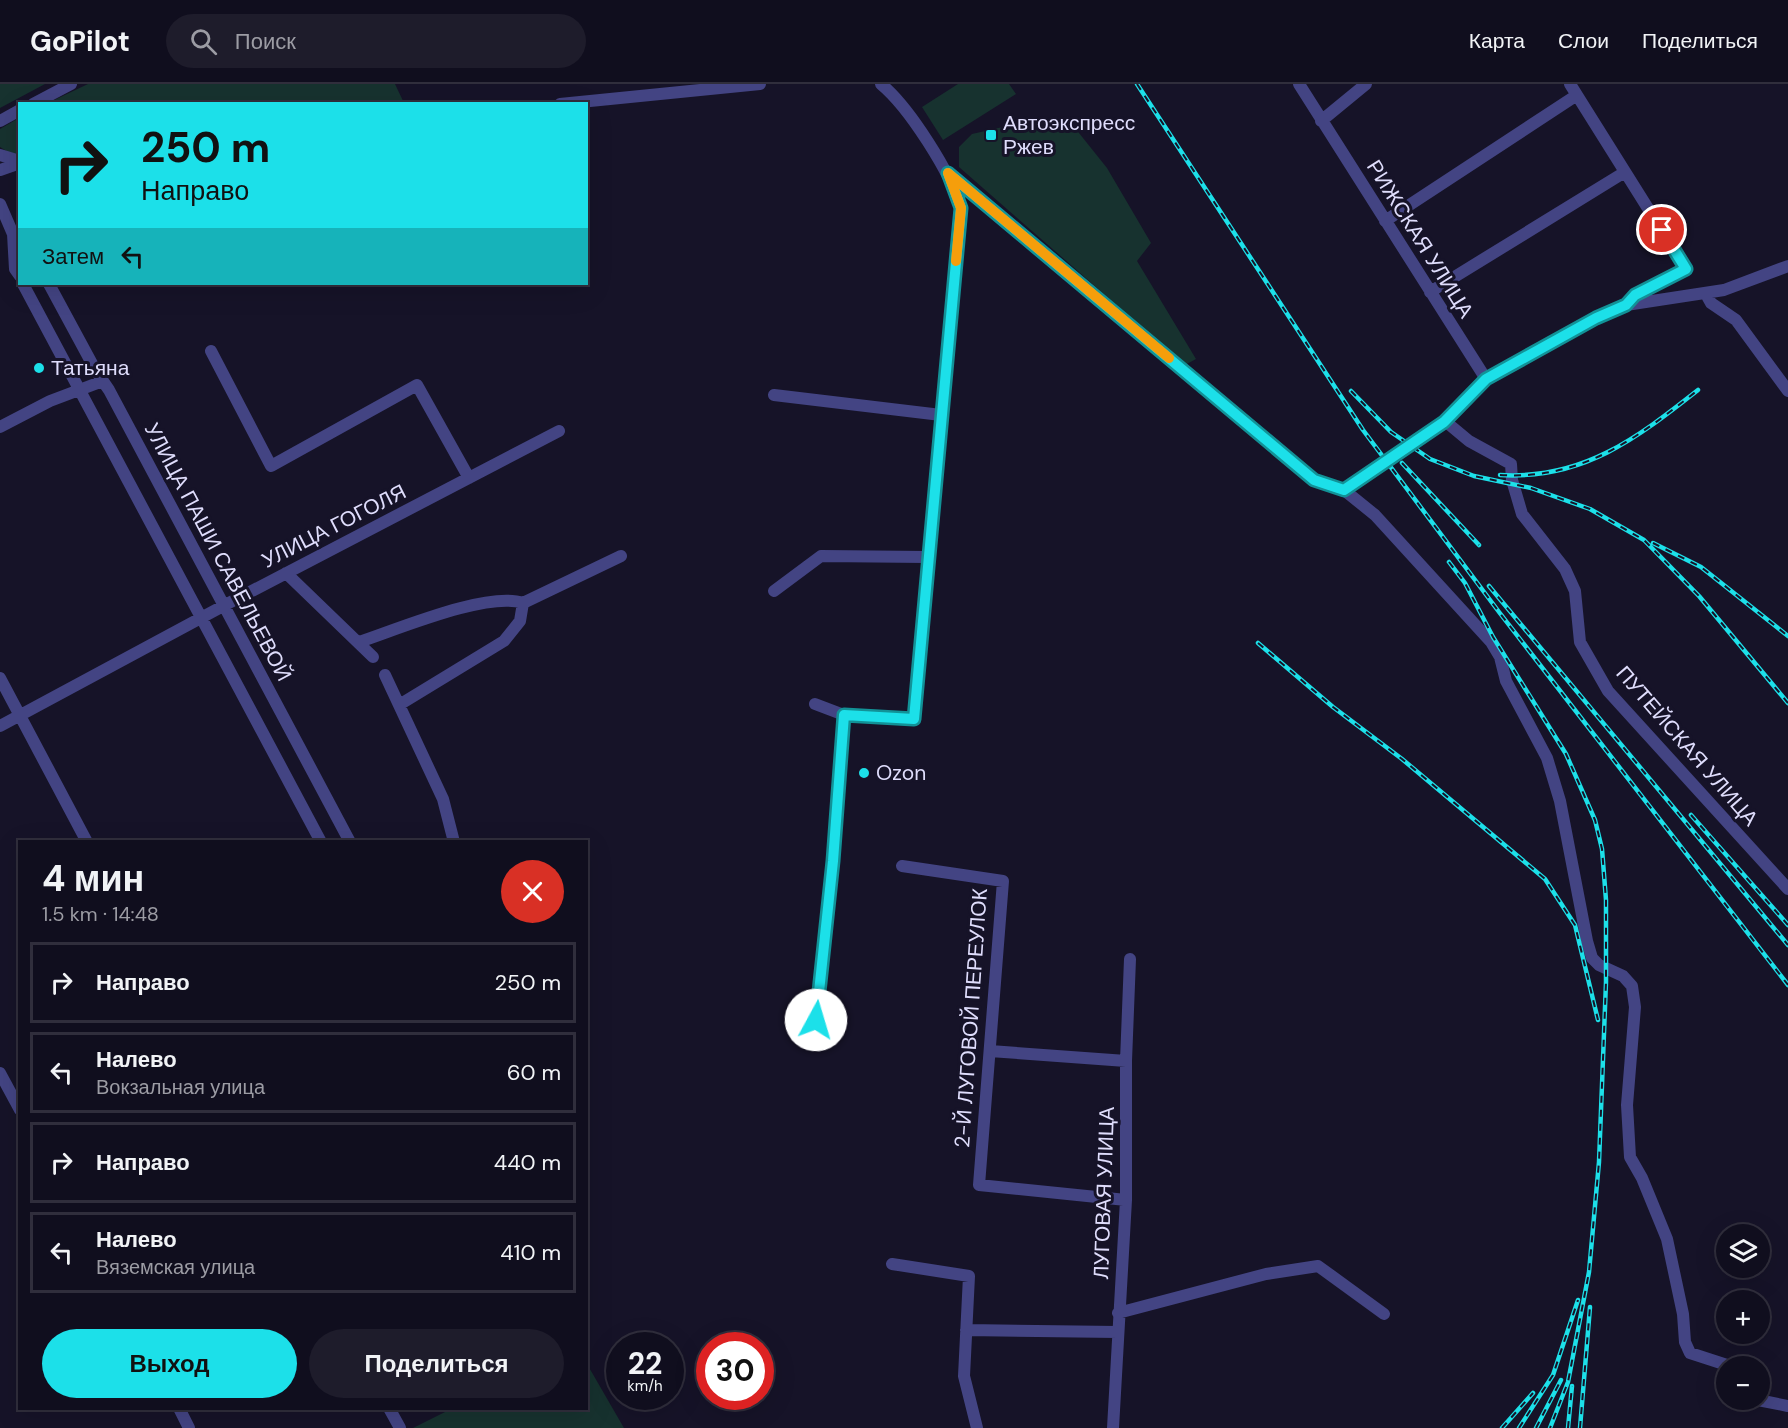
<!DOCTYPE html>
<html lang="ru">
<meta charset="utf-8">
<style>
body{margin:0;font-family:"DM Sans",sans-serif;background:#1e1c2b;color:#f1f3f6;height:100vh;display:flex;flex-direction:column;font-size:22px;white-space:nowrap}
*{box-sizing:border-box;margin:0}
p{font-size:20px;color:#9c9ca4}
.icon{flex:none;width:33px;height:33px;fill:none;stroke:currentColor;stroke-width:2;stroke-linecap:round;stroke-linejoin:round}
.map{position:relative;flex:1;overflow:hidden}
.side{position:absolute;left:18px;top:756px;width:570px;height:570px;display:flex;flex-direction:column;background:#100e1e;border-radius:0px;box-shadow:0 6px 24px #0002,0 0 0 2px #302e3c}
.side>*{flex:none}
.hud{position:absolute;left:18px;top:18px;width:570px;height:183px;border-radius:0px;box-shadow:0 6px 24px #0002,0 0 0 2px #302e3c;background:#1ce0e9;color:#111;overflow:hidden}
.tools{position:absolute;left:1716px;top:1140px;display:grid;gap:12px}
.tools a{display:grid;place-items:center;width:54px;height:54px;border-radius:50%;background:#100e1e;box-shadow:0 6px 24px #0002,0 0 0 2px #302e3c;font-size:30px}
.speed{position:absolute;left:606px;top:1248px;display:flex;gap:12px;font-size:30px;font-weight:700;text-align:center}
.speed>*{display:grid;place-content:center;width:78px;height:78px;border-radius:50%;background:#100e1e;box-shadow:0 6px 24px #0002,0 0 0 2px #302e3c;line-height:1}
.speed small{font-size:15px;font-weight:400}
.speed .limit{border:9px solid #d22;background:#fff;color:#111}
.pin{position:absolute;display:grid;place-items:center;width:51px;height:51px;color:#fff;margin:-26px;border:3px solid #fff;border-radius:50%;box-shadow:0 2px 6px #0007}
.me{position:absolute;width:66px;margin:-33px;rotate:6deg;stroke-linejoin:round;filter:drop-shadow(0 0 4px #0008)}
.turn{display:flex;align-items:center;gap:21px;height:126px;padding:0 24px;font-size:27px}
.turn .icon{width:78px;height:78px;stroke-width:2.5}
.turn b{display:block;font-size:42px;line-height:51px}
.then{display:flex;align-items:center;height:57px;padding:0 24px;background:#0003;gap:12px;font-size:22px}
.round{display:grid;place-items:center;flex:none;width:63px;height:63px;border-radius:32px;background:#1e1c2b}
.headline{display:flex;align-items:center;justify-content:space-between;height:102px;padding:0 24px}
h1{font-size:36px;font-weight:700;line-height:45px}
.button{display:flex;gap:12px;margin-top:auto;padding:12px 24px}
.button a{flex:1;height:69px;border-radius:36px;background:#1ce0e9;color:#111;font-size:24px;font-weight:700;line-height:69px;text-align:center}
.button a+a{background:#1e1c2b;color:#f1f3f6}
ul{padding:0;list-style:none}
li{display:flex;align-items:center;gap:18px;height:81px;margin:0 12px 9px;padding:0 12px;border:3px solid #302e3c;border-radius:0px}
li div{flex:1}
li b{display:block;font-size:22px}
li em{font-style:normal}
header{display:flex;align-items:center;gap:36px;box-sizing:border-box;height:84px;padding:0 30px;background:#100e1e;border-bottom:2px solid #302e3c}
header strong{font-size:28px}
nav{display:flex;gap:33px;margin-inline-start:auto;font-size:21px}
.search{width:420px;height:54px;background:#1e1c2b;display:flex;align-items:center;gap:15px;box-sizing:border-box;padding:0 21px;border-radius:33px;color:#9c9ca4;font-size:22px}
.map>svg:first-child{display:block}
.green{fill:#17322f}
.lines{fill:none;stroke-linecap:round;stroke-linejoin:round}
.minor{stroke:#434483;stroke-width:12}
.rail-casing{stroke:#1ce0e9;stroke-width:4.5}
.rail{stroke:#161328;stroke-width:2;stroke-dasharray:7;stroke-linecap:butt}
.route-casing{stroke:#129297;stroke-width:15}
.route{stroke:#1ce0e9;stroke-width:10}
.slow{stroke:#f59e0b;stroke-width:10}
.poi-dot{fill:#1ce0e9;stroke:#161328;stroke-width:2}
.labels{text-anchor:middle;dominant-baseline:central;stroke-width:6;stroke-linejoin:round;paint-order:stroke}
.poi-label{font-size:21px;fill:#dfddfc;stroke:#161328;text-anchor:start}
.street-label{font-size:21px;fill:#dfddfc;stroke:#161328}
</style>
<header>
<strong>GoPilot</strong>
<div class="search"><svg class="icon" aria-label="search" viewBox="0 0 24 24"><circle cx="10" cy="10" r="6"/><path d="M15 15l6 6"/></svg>Поиск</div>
<nav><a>Карта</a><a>Слои</a><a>Поделиться</a></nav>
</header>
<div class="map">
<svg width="1788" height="1344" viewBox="0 0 1788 1344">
<rect width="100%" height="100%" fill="#161328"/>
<path class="green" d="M0 0H45L0 24Z
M88 0H395L404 19H48Z
M958 0H1009L1016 10 943 56 922 23Z
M19 34V70L8 68 0 63V45Z
M1024 38H1044L1075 44 1107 84 1151 159 1137 177 1196 275 1185 281 959 83V63L972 50Z
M587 1280 624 1344H413L451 1325 586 1324Z"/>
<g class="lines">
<path class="minor" d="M1299 0 1486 295
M1570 0 1686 185 1635 211 1626 221
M33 20 71 0
M560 20 760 0
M0 37 20 26
M1321 37 1366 0
M0 71 20 77
M0 86 20 79
M948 89 1314 396 1344 406 1375 431 1491 558 1500 573 1506 597 1547 674 1560 717 1587 857 1592 874 1599 881 1623 892 1632 902 1635 923 1627 1021 1630 1073 1642 1094 1667 1155 1683 1230 1685 1258 1690 1269 1730 1282
M0 120 13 150 15 185 20 192
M1385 137 1577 11
M23 200 321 758
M49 200 96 287 109 306 350 758
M1430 208 1625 88
M1706 210 1711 219 1736 236 1788 307
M211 267 271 382 417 301 469 394
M774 311 941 331
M1445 337 1469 357 1511 380 1512 396 1522 430 1565 485 1575 507 1580 558 1608 607 1788 805
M0 343 50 317 103 297
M1344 406 1445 337 1486 295 1596 234 1626 221 1724 206 1788 182
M286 489 373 573
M774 507 821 472 927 473
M359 558C396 546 487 507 523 519L621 472
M385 591 443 715 454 758
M0 594 87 758
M815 620 844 631 914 635 961 124C951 89 909 23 881 0
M399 621 504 557 520 537 523 519
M0 642 225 521 559 347
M902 782 1003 797 979 1101 1126 1116
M816 936 833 777 844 631
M990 967 1126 977
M0 989 20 1026
M892 1180 969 1192 964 1292 977 1344
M1118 1229 1266 1190 1318 1182 1384 1230
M966 1246 1118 1248
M1758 1316 1788 1322
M179 1324 189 1344
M389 1324 400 1344
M1113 1344 1126 1116V977L1130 875"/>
<defs>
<path id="rail" d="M1137 0 1363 346 1499 528 1788 901
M1351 307 1391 348 1430 375 1474 392 1531 404 1590 425 1644 456 1699 512 1788 619
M1402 379 1479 461
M1500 391C1583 396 1637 354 1698 306
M1653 459 1701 483 1788 552
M1449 478 1465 499 1493 553 1566 670 1595 736 1602 765 1606 816V898L1599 1078 1589 1188 1568 1298 1550 1344
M1489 502 1788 861
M1258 559 1333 623 1402 675 1545 795 1575 841 1598 936
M1691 731 1788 841
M1502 1344 1533 1309
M1519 1344 1553 1291 1578 1216
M1536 1344 1561 1296
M1568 1344 1572 1302
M1580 1344 1590 1223"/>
</defs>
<use href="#rail" class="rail-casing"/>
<use href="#rail" class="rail"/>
</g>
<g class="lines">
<defs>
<path id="route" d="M816 936 833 777 844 631 914 635 961 124 948 89 1314 396 1344 406 1444 338 1486 295 1596 234 1626 221 1635 211 1686 185 1662 146"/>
</defs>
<use href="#route" class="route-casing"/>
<use href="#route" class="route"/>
<path class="slow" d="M956 177 961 124 948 89 1169 274"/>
</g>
<g class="poi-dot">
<rect x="985" y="45" width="12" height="12" rx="3"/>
<circle cx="39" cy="284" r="6"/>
<circle cx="864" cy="689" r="6"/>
</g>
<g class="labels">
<g class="poi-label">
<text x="1003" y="39">Автоэкспресс<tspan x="1003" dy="24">Ржев</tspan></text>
<text x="51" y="284">Татьяна</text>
<text x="876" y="689">Ozon</text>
</g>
<g class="street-label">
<text transform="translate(1420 155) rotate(58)">РИЖСКАЯ УЛИЦА</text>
<text transform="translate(334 442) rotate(-27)">УЛИЦА ГОГОЛЯ</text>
<text transform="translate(218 468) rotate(62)">УЛИЦА ПАШИ САВЕЛЬЕВОЙ</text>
<text transform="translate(1687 662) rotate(49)">ПУТЕЙСКАЯ УЛИЦА</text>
<text transform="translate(971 934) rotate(-86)">2-Й ЛУГОВОЙ ПЕРЕУЛОК</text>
<text transform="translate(1104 1109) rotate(-88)">ЛУГОВАЯ УЛИЦА</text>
</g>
</g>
</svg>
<div class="tools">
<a><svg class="icon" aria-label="layers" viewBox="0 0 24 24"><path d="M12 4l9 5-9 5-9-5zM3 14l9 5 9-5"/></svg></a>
<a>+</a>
<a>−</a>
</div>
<div class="speed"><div>22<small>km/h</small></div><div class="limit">30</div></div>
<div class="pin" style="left:1662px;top:146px;background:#d93025"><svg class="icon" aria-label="arrive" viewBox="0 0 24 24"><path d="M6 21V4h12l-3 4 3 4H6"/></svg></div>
<svg class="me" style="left:816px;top:936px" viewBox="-20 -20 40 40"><circle r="19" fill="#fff"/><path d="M0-13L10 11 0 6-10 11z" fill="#1ce0e9"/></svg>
<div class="hud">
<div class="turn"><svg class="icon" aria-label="right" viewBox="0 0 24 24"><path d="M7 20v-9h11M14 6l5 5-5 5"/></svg><div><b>250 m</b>Направо</div></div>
<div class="then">Затем<svg class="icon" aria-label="left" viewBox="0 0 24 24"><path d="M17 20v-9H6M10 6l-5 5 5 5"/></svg></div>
</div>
<section class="side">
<div class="headline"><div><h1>4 мин</h1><p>1.5 km · 14:48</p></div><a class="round" style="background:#d93025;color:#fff"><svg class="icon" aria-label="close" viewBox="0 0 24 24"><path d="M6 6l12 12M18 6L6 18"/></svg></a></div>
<ul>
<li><svg class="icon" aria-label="right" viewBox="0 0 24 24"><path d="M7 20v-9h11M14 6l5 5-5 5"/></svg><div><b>Направо</b></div><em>250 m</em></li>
<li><svg class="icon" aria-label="left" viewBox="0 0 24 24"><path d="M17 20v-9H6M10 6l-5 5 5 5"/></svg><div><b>Налево</b><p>Вокзальная улица</p></div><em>60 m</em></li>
<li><svg class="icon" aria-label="right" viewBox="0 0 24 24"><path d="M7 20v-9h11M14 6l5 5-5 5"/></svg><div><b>Направо</b></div><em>440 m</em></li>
<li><svg class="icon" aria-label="left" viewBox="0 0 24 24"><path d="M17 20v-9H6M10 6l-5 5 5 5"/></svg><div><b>Налево</b><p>Вяземская улица</p></div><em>410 m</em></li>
</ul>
<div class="button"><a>Выход</a><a>Поделиться</a></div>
</section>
</div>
